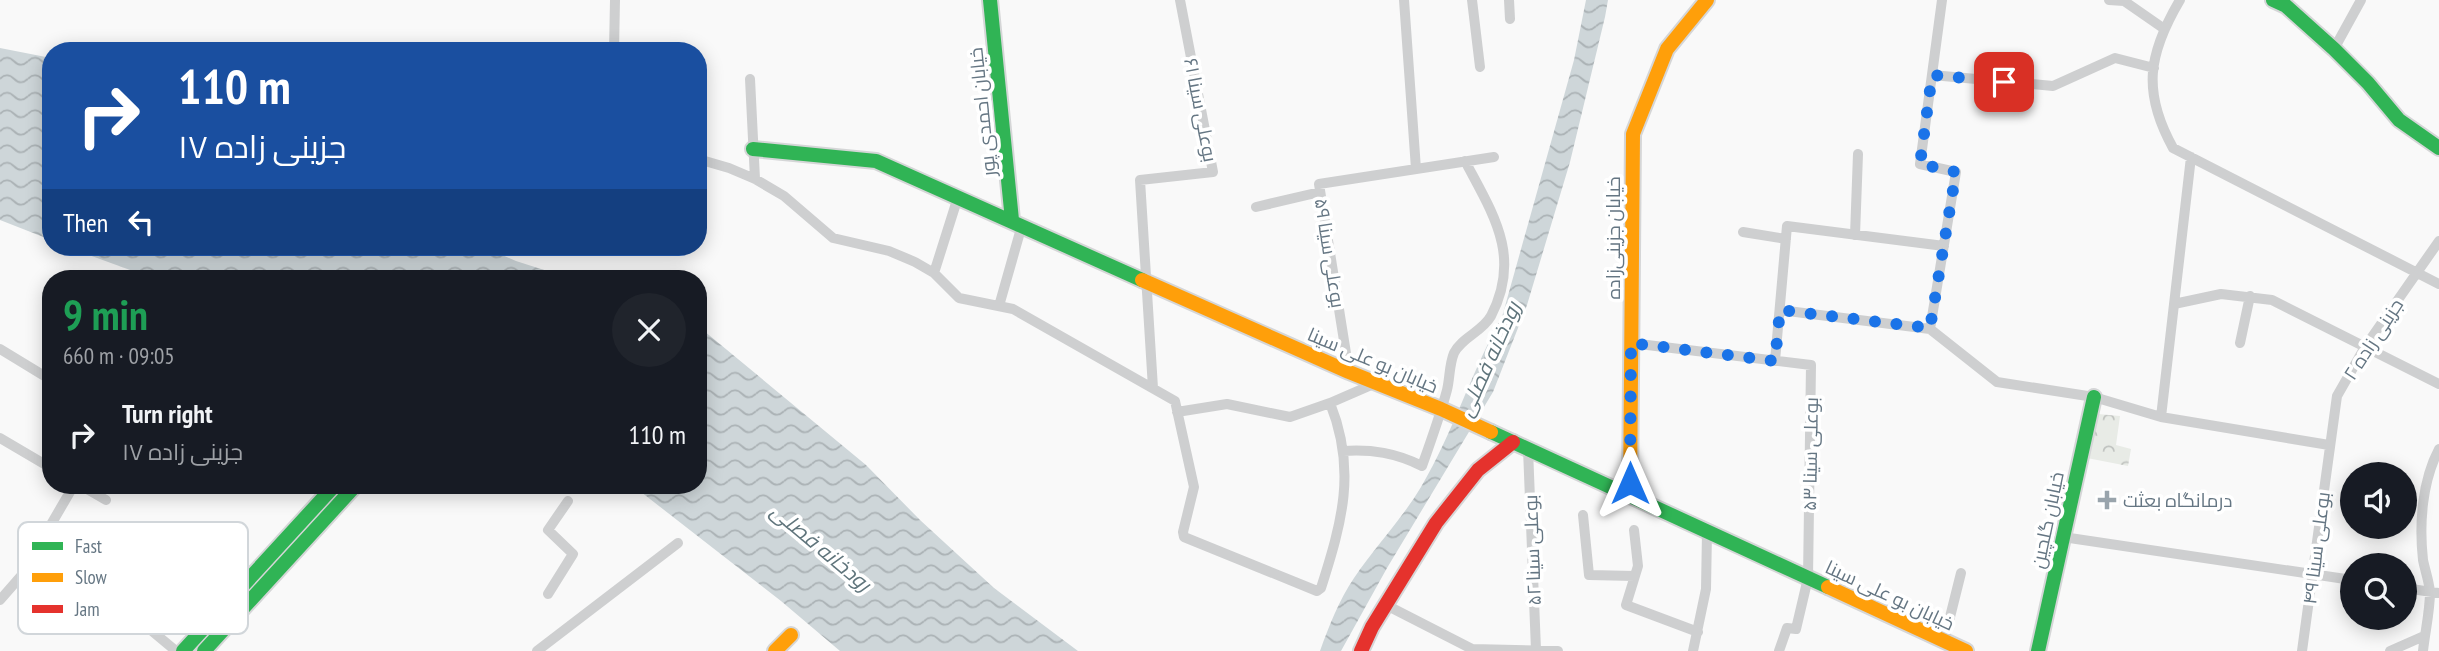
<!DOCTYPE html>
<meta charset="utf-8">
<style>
body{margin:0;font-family:"PT Sans Narrow",Cairo,sans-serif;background:#20242c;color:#f1f3f6;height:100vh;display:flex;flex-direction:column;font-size:26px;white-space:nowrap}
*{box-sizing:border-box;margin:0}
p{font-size:23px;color:#9ea1a6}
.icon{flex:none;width:38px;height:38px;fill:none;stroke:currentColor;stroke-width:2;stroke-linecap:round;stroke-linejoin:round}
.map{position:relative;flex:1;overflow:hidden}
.details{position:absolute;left:42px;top:270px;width:665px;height:224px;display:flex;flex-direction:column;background:#171b24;border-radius:28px;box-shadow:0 4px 18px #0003}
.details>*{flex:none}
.guide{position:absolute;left:42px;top:42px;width:665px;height:214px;border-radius:28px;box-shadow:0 4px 18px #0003;background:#1a4fa0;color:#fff;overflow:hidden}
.controls{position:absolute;left:2340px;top:462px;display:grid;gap:14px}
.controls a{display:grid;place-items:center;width:77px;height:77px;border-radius:50%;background:#171b24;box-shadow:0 4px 18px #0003;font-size:35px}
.pin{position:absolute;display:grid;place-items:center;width:60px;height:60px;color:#fff;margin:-30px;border-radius:14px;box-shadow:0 4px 10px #0006}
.me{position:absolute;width:77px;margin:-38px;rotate:0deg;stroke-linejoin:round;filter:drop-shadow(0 0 5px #0008)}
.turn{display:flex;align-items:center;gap:24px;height:147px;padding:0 21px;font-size:32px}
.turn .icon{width:91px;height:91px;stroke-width:2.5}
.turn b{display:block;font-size:49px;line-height:60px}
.then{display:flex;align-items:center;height:66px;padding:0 21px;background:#0003;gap:14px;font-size:26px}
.round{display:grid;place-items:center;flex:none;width:74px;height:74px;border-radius:37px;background:#20242c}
.head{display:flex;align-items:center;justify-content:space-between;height:119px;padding:0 21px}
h1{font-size:42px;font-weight:700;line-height:52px;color:#1e9e55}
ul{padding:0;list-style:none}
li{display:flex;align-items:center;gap:21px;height:91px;padding:0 21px}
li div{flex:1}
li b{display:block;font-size:26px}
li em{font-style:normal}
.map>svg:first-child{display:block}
.park{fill:url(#park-crowns)}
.water{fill:url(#water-waves)}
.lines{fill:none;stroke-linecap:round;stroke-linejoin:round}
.fast-casing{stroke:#d5d6d7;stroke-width:18}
.slow-casing{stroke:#d5d6d7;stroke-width:18}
.jam-casing{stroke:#d5d6d7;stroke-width:18}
.street{stroke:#cecfd0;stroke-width:10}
.fast{stroke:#30b455;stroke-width:14}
.slow{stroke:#ff9f0a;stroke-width:14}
.jam{stroke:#e5322d;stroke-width:14}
.route{stroke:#1a73e8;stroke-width:12;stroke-dasharray:0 21.6}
.poi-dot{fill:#99a4ac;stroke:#fff;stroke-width:2.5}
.labels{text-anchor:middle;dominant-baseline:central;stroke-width:7;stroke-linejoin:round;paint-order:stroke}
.street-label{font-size:19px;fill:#657683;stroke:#fff}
.poi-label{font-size:19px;fill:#657683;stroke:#fff;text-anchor:start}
.water-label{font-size:21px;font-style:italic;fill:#60757c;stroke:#fff}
.key{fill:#fff;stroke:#d1d6da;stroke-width:2}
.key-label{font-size:19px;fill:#657683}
</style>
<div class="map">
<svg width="2439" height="651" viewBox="0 0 2439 651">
<defs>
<pattern id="park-crowns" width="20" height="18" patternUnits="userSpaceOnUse" patternTransform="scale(1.75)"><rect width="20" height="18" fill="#e8ebe6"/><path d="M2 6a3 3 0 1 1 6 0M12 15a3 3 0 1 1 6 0" fill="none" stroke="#c0c3c0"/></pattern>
<pattern id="water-waves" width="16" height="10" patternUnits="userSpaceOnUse" patternTransform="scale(1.75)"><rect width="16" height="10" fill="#ced6d9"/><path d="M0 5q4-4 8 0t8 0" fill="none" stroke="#abb2b5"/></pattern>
</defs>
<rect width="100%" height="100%" fill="#f9f9f9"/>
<path class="park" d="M2098 414 2120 416 2116 445 2131 449 2128 466 2087 458Z"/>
<path class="water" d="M1586 0H1608L1605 17 1570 162 1527 305 1493 392 1387 568 1341 651H1320C1329 626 1339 600 1354 578 1375 547 1402 519 1421 487 1453 433 1471 372 1502 317L1574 60Z
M0 48 51 58V240L0 220Z
M67 247H484L516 261 569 278H152Z
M698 326 866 465 920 520 994 588 1078 651H840L781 601 632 485H698Z"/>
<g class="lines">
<defs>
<path id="fast" d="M990 0 1012 220
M2273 0 2286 6 2334 49 2368 83 2399 120 2439 148
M753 149 876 161 1142 280
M1491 432 1828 587
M183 651 335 485
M204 651 356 485
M2038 651 2094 397"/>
<path id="slow" d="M1142 280 1349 372 1441 409 1491 432
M1630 496 1633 134 1667 49 1707 0
M1828 587 1966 651
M775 651 791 635"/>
<path id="jam" d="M1361 651 1372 627 1436 523 1478 470 1513 442"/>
</defs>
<use href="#fast" class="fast-casing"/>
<use href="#slow" class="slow-casing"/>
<use href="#jam" class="jam-casing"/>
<path class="street" d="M1404 0 1416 169
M1472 0 1480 67
M1509 0 1510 19
M2109 0 2124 1 2163 28
M2180 0C2148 54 2142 92 2173 148L2439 284
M2334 49 2361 0
M614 51 615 0
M1932 75 2053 86 2115 58 2154 68
M750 79 755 179
M698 159 729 168 755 179 784 196 833 238 889 251 915 262 934 273 959 298 1013 309 1175 401 1194 487 1183 532 1184 537 1317 591 1321 588C1342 522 1357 470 1330 403
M1256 207 1320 192
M1743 232 1786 239
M1855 235 1858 154
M934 273 958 197
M2174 304 2221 294 2272 300 2439 384
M999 306 1022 225
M1780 310 1930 329 1997 382 2094 397 2161 417 2329 445
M1930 329 1956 172 1920 164 1942 0
M1631 343 1811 365 1808 578 1796 629 1787 628 1779 651
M2240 343 2250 296
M0 349 51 380
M1775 361 1787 226 1944 246
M1349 372 1319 184 1494 157
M1153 388 1140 180 1213 172 1180 0
M1177 412 1227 404 1290 417 1330 403 1376 383
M2161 417 2191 157
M0 438 51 468
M1528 449 1536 650
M1343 451C1372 449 1396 453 1422 466 1431 441 1440 416 1447 390 1450 378 1449 365 1454 353 1462 337 1482 332 1491 316 1522 256 1493 214 1465 161
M80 485 106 500
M1583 515 1589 575 1635 576
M1634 530 1638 566 1626 605 1698 632
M2063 537 2352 580
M42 539 176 651
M2404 588 2439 593
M548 594 573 554 548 530 568 501
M0 600 21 576 74 485
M1386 605 1472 649 1558 651
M1944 641 1961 573
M537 651 678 543
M1693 651 1706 589 1707 532
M2302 651 2337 396 2365 347 2439 241
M2390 651 2424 636
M2423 651C2425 632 2430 611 2430 592 2429 581 2425 570 2423 560 2419 524 2422 481 2439 449"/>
<use href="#fast" class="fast"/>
<use href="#slow" class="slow"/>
<use href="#jam" class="jam"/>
</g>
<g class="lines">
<path class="route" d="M1630 483 1631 343 1775 361 1780 310 1930 328 1956 172 1920 164 1932 75 2004 82"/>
</g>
<path class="poi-dot" d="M2103.5 489.5h7v7h7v7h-7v7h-7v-7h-7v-7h7z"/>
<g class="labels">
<g class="street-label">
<text transform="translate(1201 110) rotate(79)">بوعلی سینا ۶۱</text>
<text transform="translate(982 112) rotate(-96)">خیابان احمدی پور</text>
<text transform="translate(1613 238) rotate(-90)">خیابان جزینی‌زاده</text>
<text transform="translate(1330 253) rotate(81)">بوعلی سینا ۵۹</text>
<text transform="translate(2373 339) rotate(-57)">جزینی زاده ۲</text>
<text transform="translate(1373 360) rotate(23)">خیابان بو علی سینا</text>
<text transform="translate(1810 454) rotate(-89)">بوعلی سینا ۵۳</text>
<text transform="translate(2047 520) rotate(-78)">خیابان گلچین</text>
<text transform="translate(2316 548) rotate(-83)">بوعلی سینا ۴۹</text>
<text transform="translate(1532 550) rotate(-92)">بوعلی سینا ۵۲</text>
<text transform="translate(1890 595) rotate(25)">خیابان بو علی سینا</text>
</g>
<g class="poi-label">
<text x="2123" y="500">درمانگاه بعثت</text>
</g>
<g class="water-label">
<text transform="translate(1489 359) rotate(-66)">رودخانه فصلی</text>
<text transform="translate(821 547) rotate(40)">رودخانه فصلی</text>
</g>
</g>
<rect x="18" y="522" width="230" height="112" rx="10" class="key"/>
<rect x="32" y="542" width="31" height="8" fill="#30b455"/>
<rect x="32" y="573" width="31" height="9" fill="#ff9f0a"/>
<rect x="32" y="605" width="31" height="8" fill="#e5322d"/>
<g class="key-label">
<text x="75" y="553">Fast</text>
<text x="75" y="584">Slow</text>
<text x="75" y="616">Jam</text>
</g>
</svg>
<div class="controls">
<a><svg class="icon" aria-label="sound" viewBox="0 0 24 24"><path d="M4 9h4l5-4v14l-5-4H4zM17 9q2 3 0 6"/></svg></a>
<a><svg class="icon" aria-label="search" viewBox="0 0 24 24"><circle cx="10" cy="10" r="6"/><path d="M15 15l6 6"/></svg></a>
</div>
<div class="pin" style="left:2004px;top:82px;background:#d93025"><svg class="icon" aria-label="arrive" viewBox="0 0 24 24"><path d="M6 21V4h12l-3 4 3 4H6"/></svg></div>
<svg class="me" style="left:1630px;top:483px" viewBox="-20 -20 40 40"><path d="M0-17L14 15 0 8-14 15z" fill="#1a73e8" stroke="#fff" stroke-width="4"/></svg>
<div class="guide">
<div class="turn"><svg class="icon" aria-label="right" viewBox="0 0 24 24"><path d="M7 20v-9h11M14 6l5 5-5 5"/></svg><div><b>110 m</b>جزینی زاده ۱۷</div></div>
<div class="then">Then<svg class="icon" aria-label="left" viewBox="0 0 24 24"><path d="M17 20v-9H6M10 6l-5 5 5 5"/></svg></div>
</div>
<section class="details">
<div class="head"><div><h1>9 min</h1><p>660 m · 09:05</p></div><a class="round"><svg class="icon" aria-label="close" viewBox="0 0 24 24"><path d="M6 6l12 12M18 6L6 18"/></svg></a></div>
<ul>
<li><svg class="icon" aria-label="right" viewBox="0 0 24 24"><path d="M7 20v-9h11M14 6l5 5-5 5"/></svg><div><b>Turn right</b><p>جزینی زاده ۱۷</p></div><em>110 m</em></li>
</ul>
</section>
</div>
